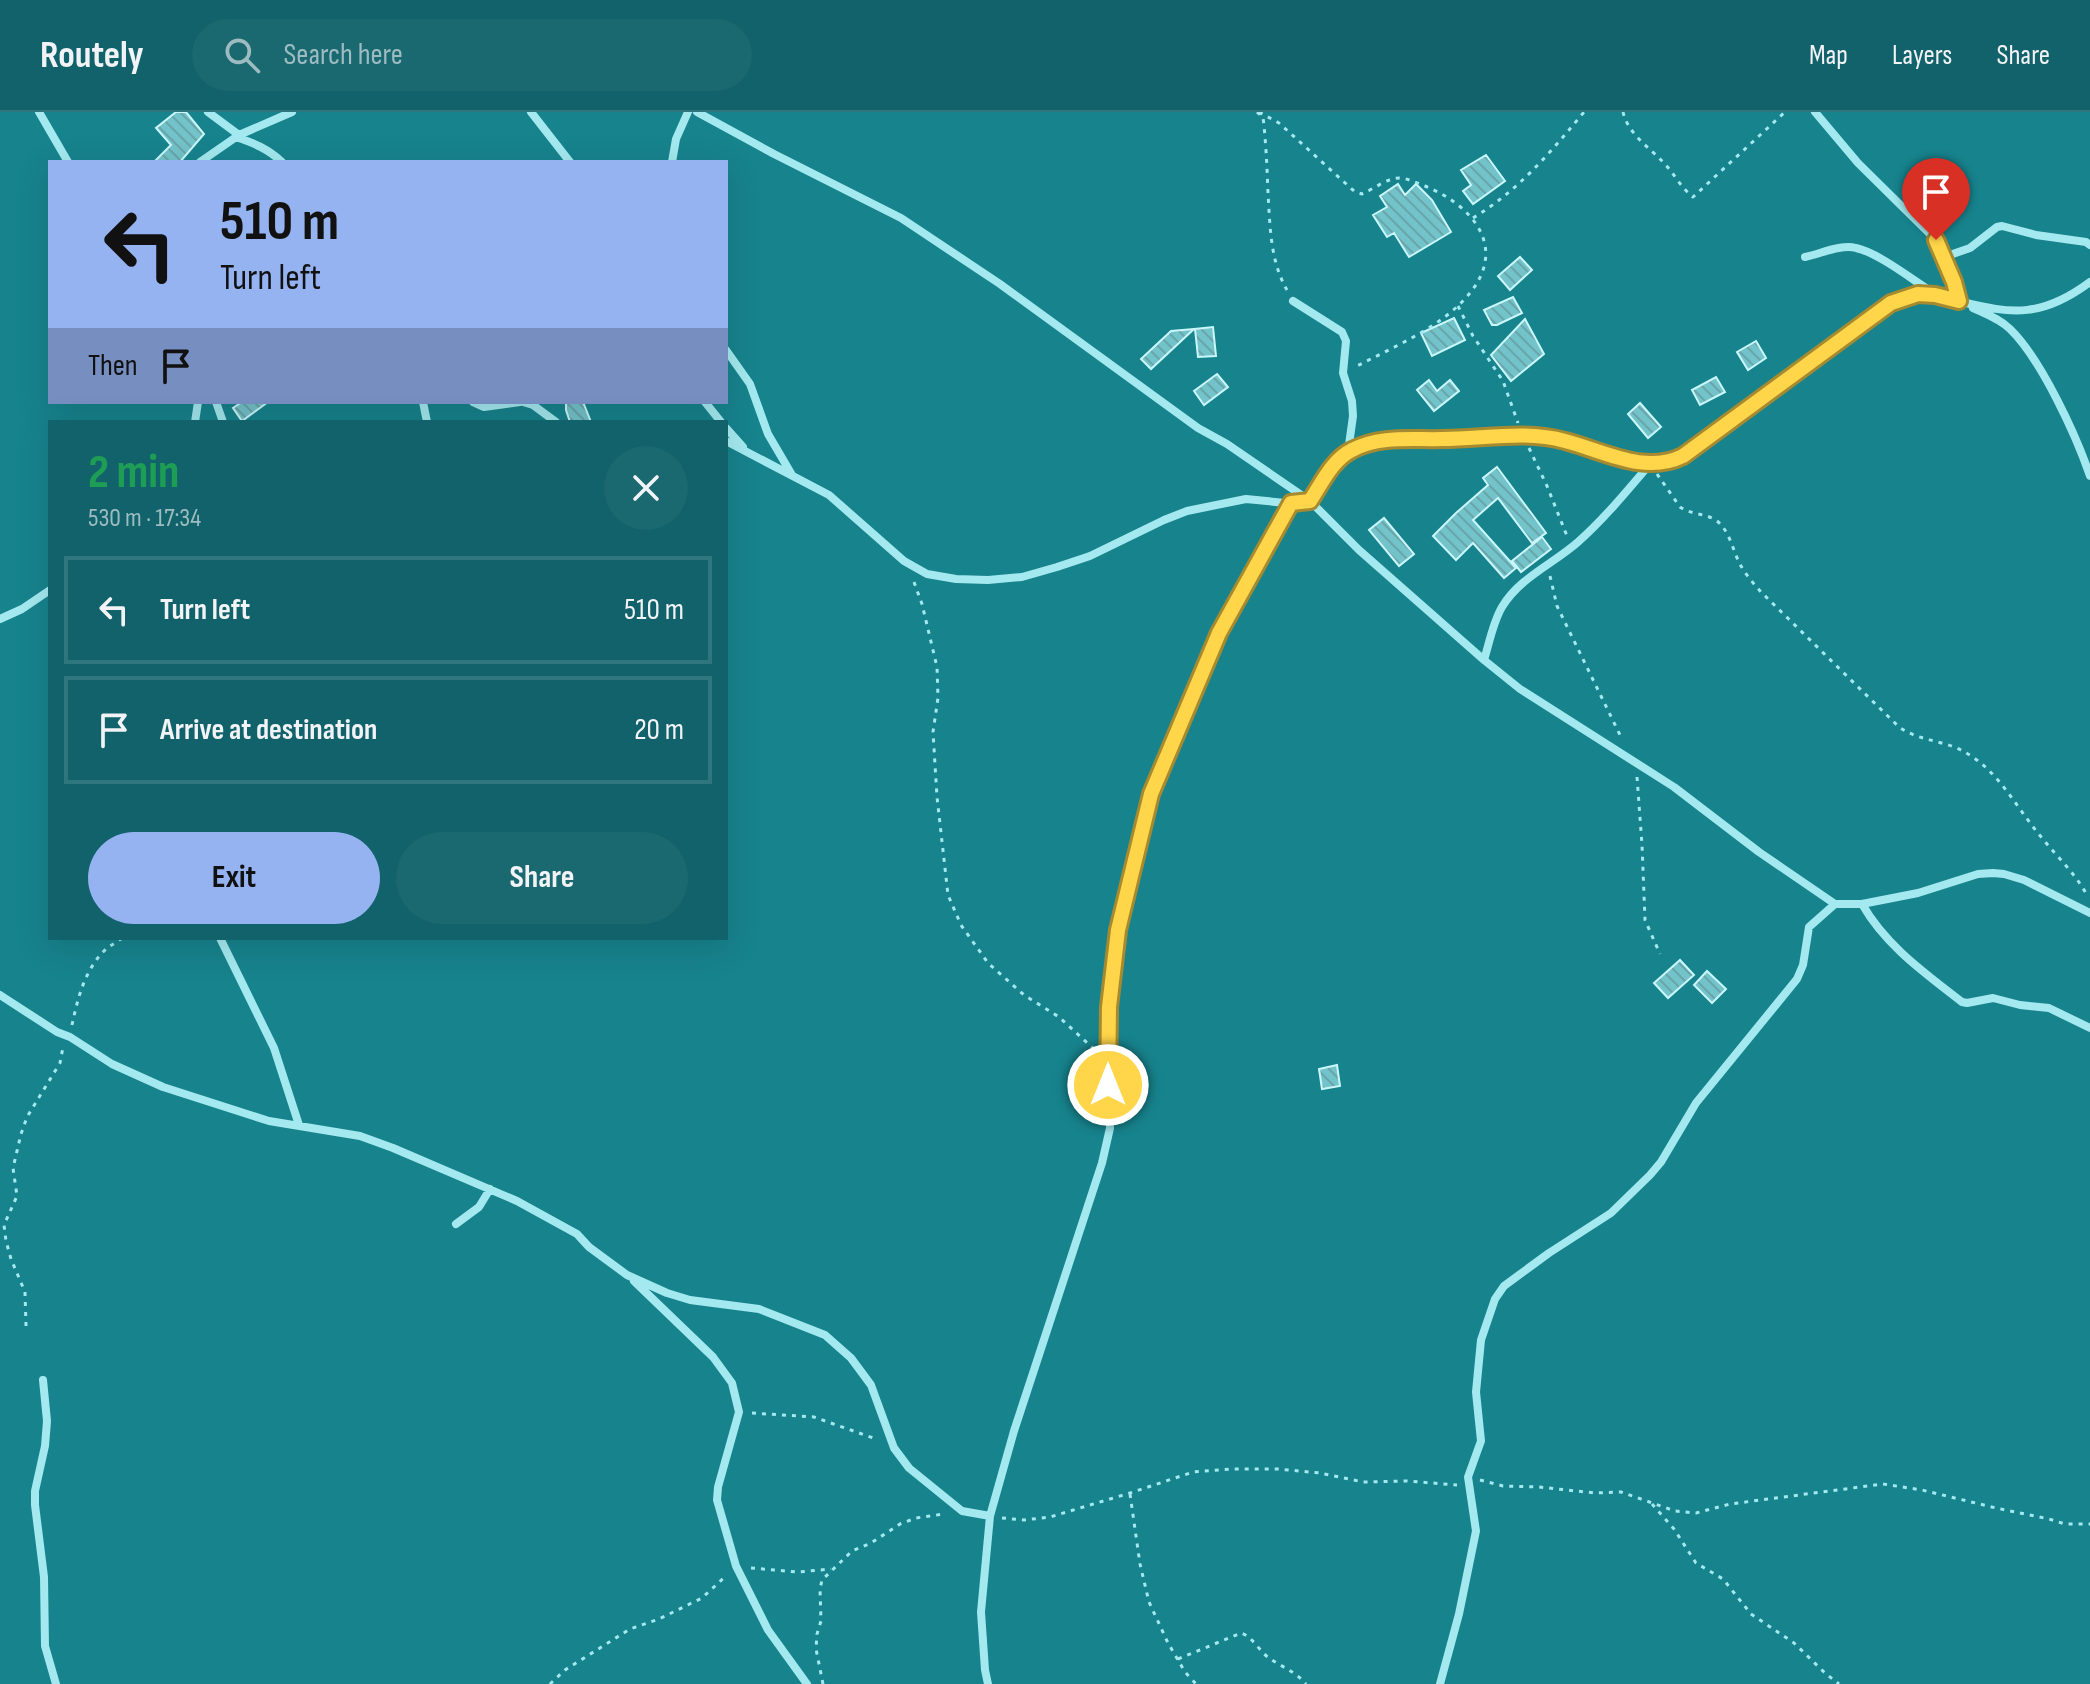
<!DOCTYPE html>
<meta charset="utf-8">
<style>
body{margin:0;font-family:"Sofia Sans Condensed",sans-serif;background:#1a6870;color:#f1f3f6;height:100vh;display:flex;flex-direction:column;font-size:30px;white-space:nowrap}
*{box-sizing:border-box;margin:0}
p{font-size:26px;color:#9cbcc1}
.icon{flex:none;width:44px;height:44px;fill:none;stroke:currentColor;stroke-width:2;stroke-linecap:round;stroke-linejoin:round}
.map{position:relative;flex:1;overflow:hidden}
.sheet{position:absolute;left:48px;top:308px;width:680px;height:520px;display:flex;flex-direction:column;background:#11626a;border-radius:0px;box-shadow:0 8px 32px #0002}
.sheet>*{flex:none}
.banner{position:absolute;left:48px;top:48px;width:680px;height:244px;border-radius:0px;box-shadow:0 8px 32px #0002;background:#95b2f1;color:#111;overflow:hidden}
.pin{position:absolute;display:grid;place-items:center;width:68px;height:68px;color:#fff;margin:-82px -34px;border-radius:50% 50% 50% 0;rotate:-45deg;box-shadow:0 0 8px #0007}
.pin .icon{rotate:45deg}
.me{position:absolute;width:88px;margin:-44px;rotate:0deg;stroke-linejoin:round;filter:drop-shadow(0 0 6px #0008)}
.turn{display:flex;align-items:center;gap:28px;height:168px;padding:0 40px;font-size:36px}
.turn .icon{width:104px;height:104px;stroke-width:2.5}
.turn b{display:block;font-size:56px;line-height:68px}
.then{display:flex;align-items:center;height:76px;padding:0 40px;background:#0003;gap:16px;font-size:30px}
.round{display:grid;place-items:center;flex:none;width:84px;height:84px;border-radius:42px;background:#1a6870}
.overview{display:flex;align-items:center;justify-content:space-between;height:136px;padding:0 40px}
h1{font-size:48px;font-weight:700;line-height:60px;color:#1e9e55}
.cta{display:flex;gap:16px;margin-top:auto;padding:16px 40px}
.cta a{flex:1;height:92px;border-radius:48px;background:#95b2f1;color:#111;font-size:32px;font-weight:700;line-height:92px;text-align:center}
.cta a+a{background:#1a6870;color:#f1f3f6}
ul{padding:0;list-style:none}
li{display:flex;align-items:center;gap:24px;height:108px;margin:0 16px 12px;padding:0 24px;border:4px solid #30767e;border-radius:0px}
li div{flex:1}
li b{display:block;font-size:30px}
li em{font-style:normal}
header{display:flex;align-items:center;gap:48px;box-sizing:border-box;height:112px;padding:0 40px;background:#11626a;border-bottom:2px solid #30767e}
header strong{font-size:38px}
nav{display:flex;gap:44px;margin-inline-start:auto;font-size:28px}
.search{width:560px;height:72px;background:#1a6870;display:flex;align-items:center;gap:20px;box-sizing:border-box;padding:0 28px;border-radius:44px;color:#9cbcc1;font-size:30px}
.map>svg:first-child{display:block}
.building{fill:url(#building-back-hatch);stroke:#c9f7fb;stroke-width:2}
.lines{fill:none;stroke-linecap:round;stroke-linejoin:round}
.path{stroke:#a3e9ef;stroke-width:3;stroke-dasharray:4 6;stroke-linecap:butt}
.street{stroke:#a3e9ef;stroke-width:8}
.route-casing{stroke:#a68a30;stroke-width:20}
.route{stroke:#ffd54a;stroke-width:14}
</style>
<header>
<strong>Routely</strong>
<div class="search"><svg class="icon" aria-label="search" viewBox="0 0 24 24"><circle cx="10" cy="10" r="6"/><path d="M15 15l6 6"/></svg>Search here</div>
<nav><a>Map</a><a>Layers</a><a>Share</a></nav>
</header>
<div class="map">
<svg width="2090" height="1572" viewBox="0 0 2090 1572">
<defs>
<pattern id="building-back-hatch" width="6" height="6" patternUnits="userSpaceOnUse" patternTransform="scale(2)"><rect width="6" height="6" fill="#73c3ca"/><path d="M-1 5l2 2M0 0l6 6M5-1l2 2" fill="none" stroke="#69a5aa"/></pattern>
</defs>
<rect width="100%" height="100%" fill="#17838d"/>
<path class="building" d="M176 0H186L204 22 180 50H154L171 33 156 16Z
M1486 43 1505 69 1473 92 1463 79 1471 73 1461 58Z
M1398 72 1405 83 1416 72 1432 88 1451 120 1409 145 1394 121 1387 125 1373 103 1387 95 1380 84Z
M1520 145 1532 158 1510 178 1498 164Z
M1513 185 1522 201 1497 213H1492L1484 198Z
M1454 206 1465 228 1432 244 1421 221Z
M1525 207 1544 242 1511 269 1491 243Z
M1213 215 1216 244 1198 245 1195 217Z
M1194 217 1151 257 1141 247 1171 219Z
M1756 229 1766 246 1748 258 1737 240Z
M1217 262 1228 275 1204 293 1194 279Z
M1716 265 1725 280 1700 293 1692 278Z
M1429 268 1437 279 1450 268 1459 279 1434 299 1417 278Z
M242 290H268L242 309 233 296Z
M566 290H583L591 310H570L566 298Z
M1640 291 1661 315 1648 326 1628 302Z
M1497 355 1546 421 1532 431 1498 386 1473 408 1516 456 1504 466 1473 431 1456 448 1433 424 1456 401 1488 373 1483 366Z
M1384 406 1414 442 1399 454 1369 418Z
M1542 425 1551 437 1521 460 1512 449Z
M1680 848 1694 863 1668 886 1654 871Z
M1707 859 1726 877 1712 891 1694 873Z
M1337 953 1340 974 1322 977 1319 957Z"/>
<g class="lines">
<path class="path" d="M1257 0 1263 5C1266 30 1267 55 1268 81 1270 113 1270 149 1287 178
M1259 0 1279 11 1354 79 1362 82C1374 77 1388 65 1401 66 1409 67 1417 71 1425 74 1467 91 1507 130 1473 177 1447 213 1395 234 1357 254
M1623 0C1628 22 1649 35 1663 50 1674 61 1681 76 1693 85L1785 0
M1473 106C1519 78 1550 41 1584 0
M1458 194 1473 224 1503 269 1518 311
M1529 336 1547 374 1567 424
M1657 362 1680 395C1691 403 1706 401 1717 409 1730 419 1733 440 1741 454 1746 463 1754 472 1761 480L1899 615C1920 630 1947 628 1968 642 2000 661 2018 698 2042 726 2058 746 2076 762 2088 785
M1550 464 1557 494 1621 625
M914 470 922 492 937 555 938 586 933 620 937 685 948 783 961 813 988 851 1024 883 1059 905 1096 939
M1637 665 1642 733 1645 808 1660 842
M72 913C78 885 85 857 106 837 111 833 117 830 122 826
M26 1214 25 1180 11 1147 6 1129 4 1113 17 1084 13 1056 21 1022 27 1005 60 951 63 935
M752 1301 814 1305 876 1327
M1480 1368 1503 1374 1539 1375 1595 1381 1621 1380 1675 1399 1696 1401 1730 1392 1883 1372 1922 1378 1996 1396 2049 1407 2065 1412H2090
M1130 1382 1140 1452 1149 1490 1168 1531 1185 1560 1196 1572
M1652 1392 1674 1417 1696 1451 1723 1467 1751 1502 1794 1531 1825 1561 1839 1572
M1002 1406 1024 1408 1050 1405 1130 1381 1193 1360 1232 1357H1278L1320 1361 1363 1370 1407 1369 1457 1373
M751 1456 798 1460 831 1457
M1178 1547 1241 1521C1253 1525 1259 1539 1269 1546 1282 1555 1296 1560 1306 1572
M550 1572 565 1558 630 1517 659 1507 702 1486 727 1463
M823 1572 816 1537 817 1522 821 1509 820 1477 822 1468 852 1439 871 1431 900 1412 916 1406 944 1402"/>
<path class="street" d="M39 0 68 50
M208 0 239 23
M531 0 570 50
M697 0 774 42 901 106 1000 172 1198 316 1227 332 1310 389 1359 438 1484 548 1520 577 1674 675 1759 740 1835 792H1862L1918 781 1978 762 1993 761 2004 762 2024 768 2090 801
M1815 0 1858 51 1936 128 1954 170 1959 189 1961 190
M236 25C254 31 268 37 282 50
M200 50 239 23 292 0
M672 50 676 27 688 0
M1805 145C1820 142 1841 132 1856 136 1879 141 1914 169 1935 182
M1944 145 1970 136 1997 115 2002 114 2036 123 2086 130 2090 133
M1293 189 1342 220 1346 229 1343 261 1352 289 1353 304 1348 340
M1973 196C1986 202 2000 207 2010 217 2041 247 2076 323 2090 364
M726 238 750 272 768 322 792 363
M216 290 223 310
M423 290 427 310
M473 290 484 295 520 290
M523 290 533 293 556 310
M705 290 721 310
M195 310 198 290
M726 316 743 335
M726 329 829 383 904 449 927 462 956 467 988 468 1022 465 1057 455 1090 444 1164 408 1187 399 1246 387 1296 392
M0 507 22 497 50 478
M1484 548C1489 532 1493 510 1502 495 1519 466 1553 452 1578 430 1604 407 1627 379 1650 352
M1862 792C1886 834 1925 861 1962 890L1967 891 1993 886 2020 893 2049 896 2090 916
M220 826 274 936 299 1013
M0 883 57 920 70 925 112 952 163 975 269 1009 360 1024 393 1036 517 1089 577 1122 589 1135 627 1163 667 1181 690 1188 759 1197 825 1223 851 1246 871 1273 894 1336 909 1356 962 1399 990 1404
M456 1112 479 1095 490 1077
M634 1169 713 1245 732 1271 739 1300 718 1375 717 1388 736 1454 768 1518 807 1572
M43 1268 47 1309 45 1334 35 1379V1393L44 1465 45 1534 56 1572
M988 1572 985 1558 981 1500 990 1404 1014 1319 1102 1051 1110 1016 1109 895 1118 818 1151 682 1219 521 1291 391 1310 389C1322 371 1332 349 1352 338 1381 322 1418 328 1449 327 1487 326 1528 319 1565 329 1604 339 1644 363 1683 344L1891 191C1900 187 1911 182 1921 182 1934 182 1946 186 1958 189 2014 203 2043 205 2090 170
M1440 1572 1459 1502 1476 1419 1468 1365 1481 1329 1476 1280 1481 1228 1495 1187 1504 1174 1549 1141 1611 1101 1650 1063 1661 1050 1696 991 1797 867 1803 853 1809 815 1835 792"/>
</g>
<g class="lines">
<defs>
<path id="route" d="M1108 973 1109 895 1118 818 1151 682 1219 521 1291 391 1310 389C1322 371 1332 348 1352 338 1380 323 1413 328 1443 327 1483 327 1526 318 1565 329 1604 339 1644 363 1683 344L1891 191 1918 182 1935 183 1959 189 1954 170 1936 128"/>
</defs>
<use href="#route" class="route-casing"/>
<use href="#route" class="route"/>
</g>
</svg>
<div class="pin" style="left:1936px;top:128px;background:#d93025"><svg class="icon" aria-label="arrive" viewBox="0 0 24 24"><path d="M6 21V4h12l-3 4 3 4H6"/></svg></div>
<svg class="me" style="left:1108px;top:973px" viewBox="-20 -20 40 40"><circle r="17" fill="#ffd54a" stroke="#fff" stroke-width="3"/><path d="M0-11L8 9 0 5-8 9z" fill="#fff"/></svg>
<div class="banner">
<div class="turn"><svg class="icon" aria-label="left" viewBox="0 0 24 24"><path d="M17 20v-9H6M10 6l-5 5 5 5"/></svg><div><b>510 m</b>Turn left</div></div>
<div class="then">Then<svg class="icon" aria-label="arrive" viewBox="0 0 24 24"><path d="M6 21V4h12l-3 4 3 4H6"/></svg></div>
</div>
<section class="sheet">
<div class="overview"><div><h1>2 min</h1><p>530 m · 17:34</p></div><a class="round"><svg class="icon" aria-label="close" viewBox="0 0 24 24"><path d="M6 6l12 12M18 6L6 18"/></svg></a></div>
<ul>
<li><svg class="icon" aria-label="left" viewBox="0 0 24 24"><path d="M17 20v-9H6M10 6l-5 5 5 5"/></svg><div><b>Turn left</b></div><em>510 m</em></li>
<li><svg class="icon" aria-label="arrive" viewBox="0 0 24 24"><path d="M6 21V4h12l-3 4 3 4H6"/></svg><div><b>Arrive at destination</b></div><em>20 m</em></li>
</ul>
<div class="cta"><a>Exit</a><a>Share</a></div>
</section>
</div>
